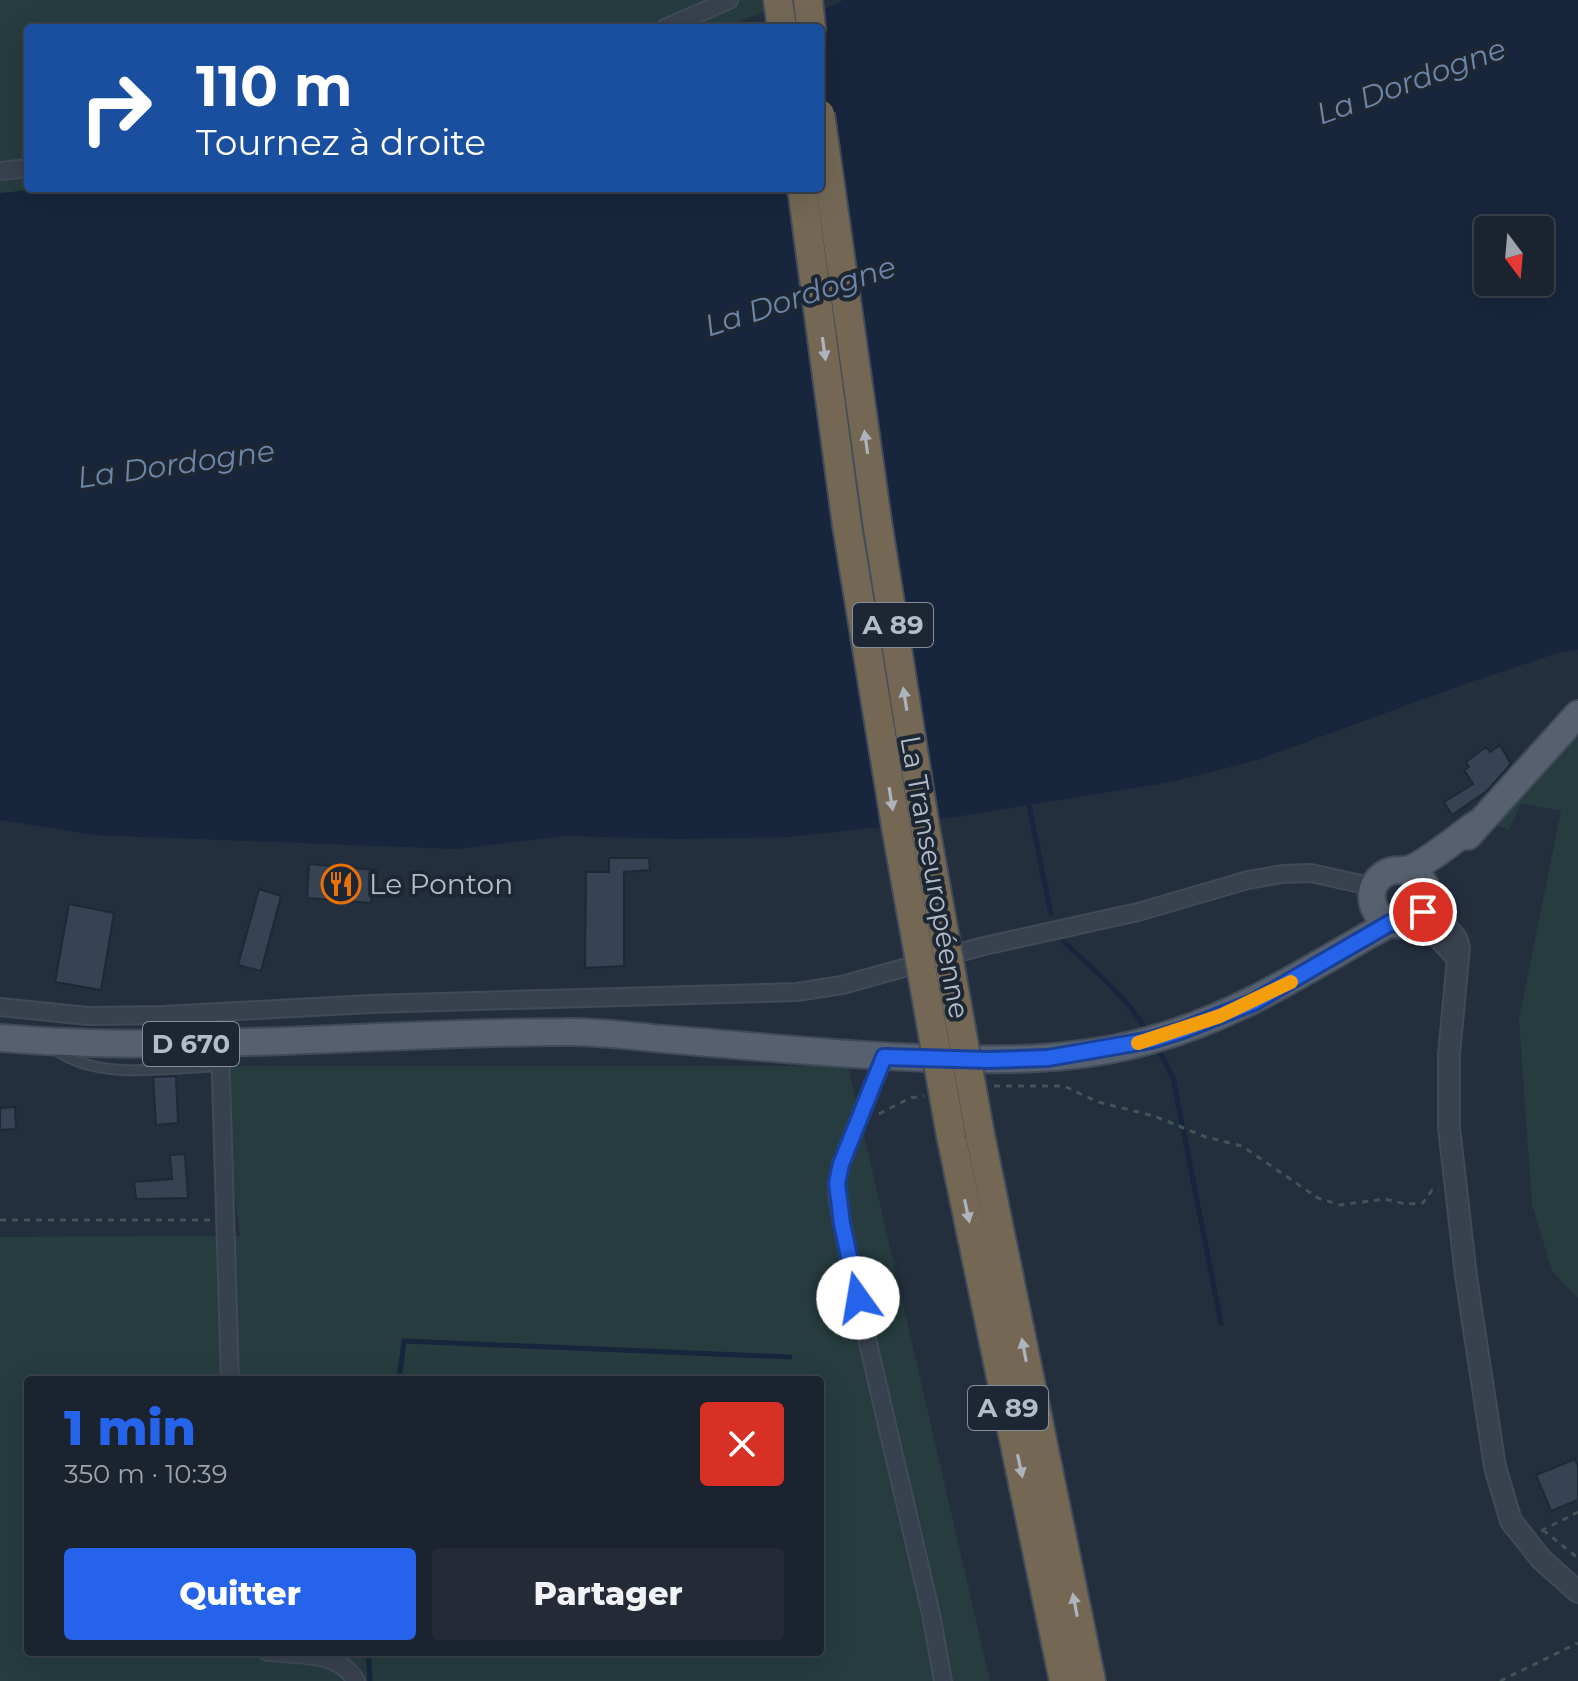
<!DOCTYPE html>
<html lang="fr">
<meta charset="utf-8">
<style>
body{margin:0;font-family:Montserrat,sans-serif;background:#242b36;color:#f1f3f6;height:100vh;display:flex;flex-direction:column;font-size:30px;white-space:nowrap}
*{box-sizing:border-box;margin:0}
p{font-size:26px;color:#a0a4aa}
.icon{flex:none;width:44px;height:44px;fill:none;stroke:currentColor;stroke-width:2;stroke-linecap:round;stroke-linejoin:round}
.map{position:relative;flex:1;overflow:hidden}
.panel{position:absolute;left:24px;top:1376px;width:800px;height:280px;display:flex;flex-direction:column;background:#1b232e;border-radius:8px;box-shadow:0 8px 32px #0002,0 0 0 2px #39404a}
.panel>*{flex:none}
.banner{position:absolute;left:24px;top:24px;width:800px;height:168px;border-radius:8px;box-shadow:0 8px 32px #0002,0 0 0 2px #39404a;background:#1a4fa0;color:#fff;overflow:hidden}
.needle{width:52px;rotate:164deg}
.tools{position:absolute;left:1474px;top:216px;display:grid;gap:16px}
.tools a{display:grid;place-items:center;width:80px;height:80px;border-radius:8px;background:#1b232e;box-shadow:0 8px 32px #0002,0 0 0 2px #39404a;font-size:40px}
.pin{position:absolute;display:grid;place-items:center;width:68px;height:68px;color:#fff;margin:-34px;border:4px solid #fff;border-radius:50%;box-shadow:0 2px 8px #0007}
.me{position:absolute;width:88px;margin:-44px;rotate:347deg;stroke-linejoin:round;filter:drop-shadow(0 0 6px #0008)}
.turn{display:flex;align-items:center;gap:28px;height:168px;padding:0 40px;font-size:36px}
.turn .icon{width:104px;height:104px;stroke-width:2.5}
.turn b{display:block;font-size:56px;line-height:68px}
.round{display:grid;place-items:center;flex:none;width:84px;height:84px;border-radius:8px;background:#242b36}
.headline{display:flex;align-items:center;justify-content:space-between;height:136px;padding:0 40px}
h1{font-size:48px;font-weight:800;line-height:60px;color:#2563eb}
.button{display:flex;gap:16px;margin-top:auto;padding:16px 40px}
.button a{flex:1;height:92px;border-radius:8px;background:#2563eb;color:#fff;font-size:32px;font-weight:800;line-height:92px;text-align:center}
.button a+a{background:#242b36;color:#f1f3f6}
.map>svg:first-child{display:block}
.green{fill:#263c3f;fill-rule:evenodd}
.water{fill:#17263c;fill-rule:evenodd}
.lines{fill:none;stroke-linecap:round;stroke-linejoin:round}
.stream{stroke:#17263c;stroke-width:5}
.building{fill:#364354;stroke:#1f2835;stroke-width:2}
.service-casing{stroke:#414a57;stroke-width:12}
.minor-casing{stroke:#414a57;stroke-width:20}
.tertiary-casing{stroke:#414a57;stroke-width:24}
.primary-casing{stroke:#414a57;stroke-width:30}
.motorway-casing{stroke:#434c59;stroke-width:32}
.path{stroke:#3f5557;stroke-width:3;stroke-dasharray:6 6;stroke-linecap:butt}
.service{stroke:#38414e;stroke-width:8}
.minor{stroke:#38414e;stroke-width:16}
.tertiary{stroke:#38414e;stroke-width:20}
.primary{stroke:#56606e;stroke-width:26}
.motorway{stroke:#746855;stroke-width:28}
.motorway-bridge-casing{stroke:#434c59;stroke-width:32;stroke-linecap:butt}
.motorway-bridge{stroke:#746855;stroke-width:28}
.oneway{fill:#aeb4bd}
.route-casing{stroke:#184099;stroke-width:20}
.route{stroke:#2563eb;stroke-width:14}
.slow{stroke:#f59e0b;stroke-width:14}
.labels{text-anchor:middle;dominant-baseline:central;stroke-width:8;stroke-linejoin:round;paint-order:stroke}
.shield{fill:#1d2633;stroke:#878f9c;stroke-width:2}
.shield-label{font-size:26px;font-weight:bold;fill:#b4bcc9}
.street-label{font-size:28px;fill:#b4bcc9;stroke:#1d2633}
.poi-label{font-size:28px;fill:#b4bcc9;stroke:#1d2633;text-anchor:start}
.water-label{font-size:30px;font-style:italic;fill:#6d86a8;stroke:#1d2633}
</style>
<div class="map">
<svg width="1578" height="1681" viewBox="0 0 1578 1681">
<rect width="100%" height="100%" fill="#242f3e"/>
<path class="green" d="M0 0H796L722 28H28V188H68L0 202Z
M1578 732V1298L1552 1271 1532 1204 1519 1019 1561 811 1521 803 1509 830 1495 824Z
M219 1066H848L990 1681H0V1237L240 1236ZM28 1380H820V1652H28Z"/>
<path class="water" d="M844 0H1578V650L1560 652 1465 684 1257 760 1172 782 917 823 788 837 680 839 566 836 456 849 93 835 0 820V193L51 188H820V28H785ZM1488 230H1540V282H1488Z"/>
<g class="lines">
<path class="stream" d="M1028 801 1051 914
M1064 942C1094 970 1127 997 1148 1033
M1158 1048 1173 1078 1221 1323
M399 1380 404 1341 790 1357
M368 1652 370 1681"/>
</g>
<path class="building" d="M1500 745 1511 764 1487 791 1452 815 1444 802 1473 784 1464 770 1469 767 1466 762 1486 747 1490 752Z
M609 858H649L650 870 624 872V966L585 968 586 872H609Z
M309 864 376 870 371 903 307 898Z
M259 889 281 896 261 971 238 965Z
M69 904 114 913 101 990 55 982Z
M176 1076 178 1123 156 1125 153 1077Z
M15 1107 16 1129 0 1130V1108Z
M185 1154 188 1198 136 1199 134 1182 172 1179 170 1155Z
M1575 1459 1578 1466V1500L1551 1511 1536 1475Z"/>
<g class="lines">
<defs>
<path id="service" d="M56 1050C97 1081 170 1068 219 1066"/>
<path id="minor" d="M665 28 729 0
M0 171 28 168
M0 1007 88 1016 163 1015 370 1004 797 992 842 985 980 947 1138 912 1248 880 1283 874 1311 873 1374 887
M220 1044 230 1380
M884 1057 841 1164 837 1183 838 1201 851 1270 931 1614 943 1681
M267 1652C298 1655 339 1651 356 1681"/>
<path id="tertiary" d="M1427 904 1456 938 1459 947 1449 1055V1127L1466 1276 1495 1467 1511 1521 1541 1559 1578 1592
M1409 923 1437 936 1453 953"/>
<path id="primary" d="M1468 836 1578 714
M1409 870C1453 893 1408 945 1380 916 1374 910 1371 901 1372 893 1373 884 1379 877 1386 873 1394 868 1402 872 1410 869 1424 865 1463 833 1478 823
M0 1038C188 1054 376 1032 564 1032 597 1031 631 1036 664 1039 751 1046 839 1055 927 1058 1003 1061 1080 1061 1154 1039 1243 1014 1311 967 1390 923"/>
<path id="motorway" d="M778 0 782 28
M808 0 811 28
M951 1135 1064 1681
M980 1135 1091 1681"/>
</defs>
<use href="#service" class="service-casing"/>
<use href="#minor" class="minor-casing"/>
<use href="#tertiary" class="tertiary-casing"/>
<use href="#primary" class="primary-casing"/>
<use href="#motorway" class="motorway-casing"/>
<path class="path" d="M994 1086H1064L1098 1102 1154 1116 1206 1137 1242 1146 1318 1198 1340 1205 1385 1199 1405 1204 1423 1203 1432 1190H1439
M879 1114 910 1098 924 1096
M0 1220H212
M1543 1530 1578 1558
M1541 1531 1578 1512
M1500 1681 1578 1643"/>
<use href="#service" class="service"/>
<use href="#minor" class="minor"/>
<use href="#tertiary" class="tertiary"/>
<use href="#primary" class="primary"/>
<use href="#motorway" class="motorway"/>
<defs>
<path id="motorway-bridge" d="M820 114 877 521 925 827 980 1135
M802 188 847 525 897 832 951 1135"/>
</defs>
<use href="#motorway-bridge" class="motorway-bridge-casing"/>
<use href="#motorway-bridge" class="motorway-bridge"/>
</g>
<defs><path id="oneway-solid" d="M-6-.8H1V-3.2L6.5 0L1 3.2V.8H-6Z" transform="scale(2)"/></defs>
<g class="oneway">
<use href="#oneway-solid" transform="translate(824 349) rotate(82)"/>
<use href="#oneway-solid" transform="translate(866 442) rotate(-98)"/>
<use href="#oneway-solid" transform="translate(905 699) rotate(-99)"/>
<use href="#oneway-solid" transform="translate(891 799) rotate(81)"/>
<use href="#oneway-solid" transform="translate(967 1211) rotate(78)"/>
<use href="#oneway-solid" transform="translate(1024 1350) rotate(-101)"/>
<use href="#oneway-solid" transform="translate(1020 1466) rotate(78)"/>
<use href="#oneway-solid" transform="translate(1075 1605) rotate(-101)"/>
</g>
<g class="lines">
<defs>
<path id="route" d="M858 1298 842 1224 837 1183 841 1164 884 1057 990 1060 1048 1058 1151 1040 1183 1030 1254 1002 1390 923H1409L1423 912"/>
</defs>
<use href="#route" class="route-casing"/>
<use href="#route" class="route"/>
<path class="slow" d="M1138 1043 1220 1016 1291 982"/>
</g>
<defs>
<symbol id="restaurant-ring" viewBox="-11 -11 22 22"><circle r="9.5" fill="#1d2633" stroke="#e8710a" stroke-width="1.5"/><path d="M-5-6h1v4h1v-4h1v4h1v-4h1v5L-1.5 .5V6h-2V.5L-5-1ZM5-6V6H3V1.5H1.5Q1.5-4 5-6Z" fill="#e8710a"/></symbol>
</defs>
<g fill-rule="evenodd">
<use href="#restaurant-ring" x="319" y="862" width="44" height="44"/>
</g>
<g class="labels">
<g class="shield">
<rect x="853" y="603" width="80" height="44" rx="6"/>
<rect x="143" y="1022" width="96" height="44" rx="6"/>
<rect x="968" y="1386" width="80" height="44" rx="6"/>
</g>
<g class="shield-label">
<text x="893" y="625">A 89</text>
<text x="191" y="1044">D 670</text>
<text x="1008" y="1408">A 89</text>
</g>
<g class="street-label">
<text transform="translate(935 877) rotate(80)">La Transeuropéenne</text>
</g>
<g class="poi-label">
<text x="369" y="884">Le Ponton</text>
</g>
<g class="water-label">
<text transform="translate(1411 81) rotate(-20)">La Dordogne</text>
<text transform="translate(800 296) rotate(-18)">La Dordogne</text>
<text transform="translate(176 464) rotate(-8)">La Dordogne</text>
</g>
</g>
</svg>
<div class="tools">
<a><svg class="needle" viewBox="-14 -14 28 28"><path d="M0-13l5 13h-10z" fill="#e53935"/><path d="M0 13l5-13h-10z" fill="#a0a4aa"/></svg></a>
</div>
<div class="pin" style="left:1423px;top:912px;background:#d93025"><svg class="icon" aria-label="arrive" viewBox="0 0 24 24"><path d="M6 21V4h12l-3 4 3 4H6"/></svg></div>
<svg class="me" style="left:858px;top:1298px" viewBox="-20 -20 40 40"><circle r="19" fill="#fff"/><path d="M0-13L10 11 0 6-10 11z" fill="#2563eb"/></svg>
<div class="banner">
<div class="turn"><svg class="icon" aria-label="right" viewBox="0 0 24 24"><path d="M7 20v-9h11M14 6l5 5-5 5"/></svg><div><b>110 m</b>Tournez à droite</div></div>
</div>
<section class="panel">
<div class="headline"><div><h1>1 min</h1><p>350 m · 10:39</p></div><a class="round" style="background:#d93025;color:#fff"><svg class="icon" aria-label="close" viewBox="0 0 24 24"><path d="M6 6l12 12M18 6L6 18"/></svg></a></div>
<div class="button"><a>Quitter</a><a>Partager</a></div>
</section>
</div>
